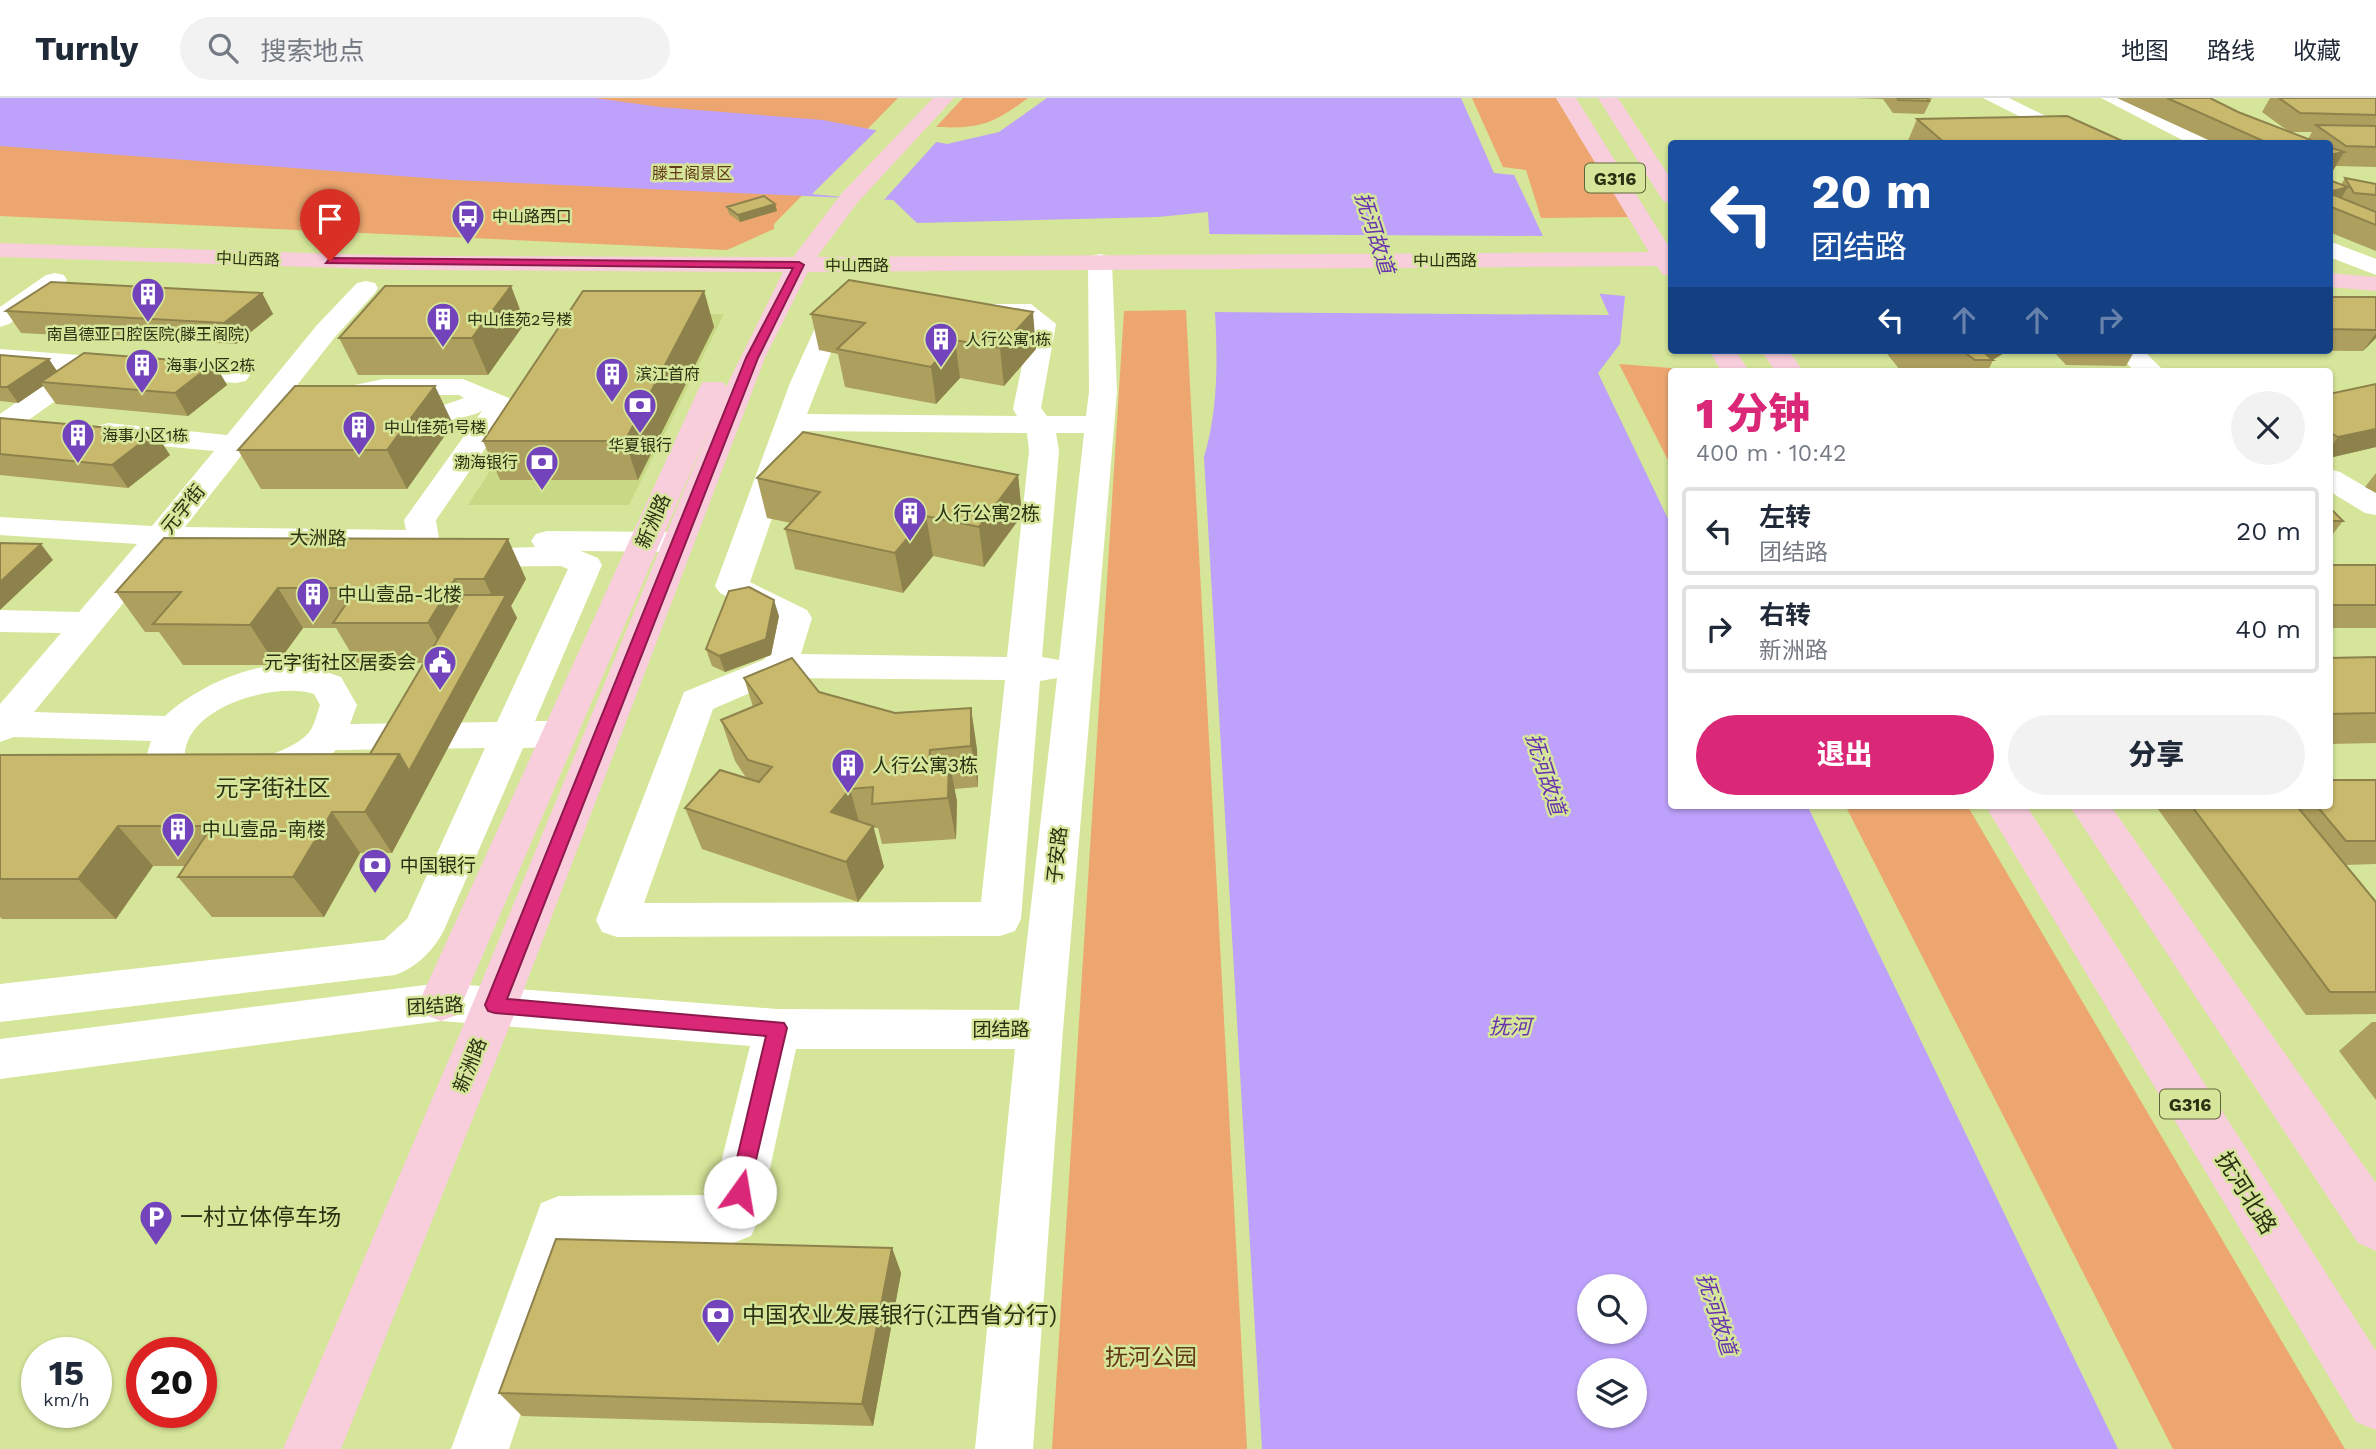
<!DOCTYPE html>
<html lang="zh">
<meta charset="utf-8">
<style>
body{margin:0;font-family:"Work Sans","Noto Sans SC",sans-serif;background:#f2f2f3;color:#1f2937;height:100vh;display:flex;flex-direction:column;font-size:26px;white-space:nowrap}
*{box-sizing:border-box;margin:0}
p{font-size:23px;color:#747a83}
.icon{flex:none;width:38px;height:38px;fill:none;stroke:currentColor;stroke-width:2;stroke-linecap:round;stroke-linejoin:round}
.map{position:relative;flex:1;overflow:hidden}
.panel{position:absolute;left:1668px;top:270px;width:665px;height:441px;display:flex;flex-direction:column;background:#fff;border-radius:7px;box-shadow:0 2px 5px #0004}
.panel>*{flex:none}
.guide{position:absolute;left:1668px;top:42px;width:665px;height:214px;border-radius:7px;box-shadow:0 2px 5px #0004;background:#1a4fa0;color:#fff;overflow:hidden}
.fabs{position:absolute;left:1577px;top:1176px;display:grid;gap:14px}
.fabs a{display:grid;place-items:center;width:70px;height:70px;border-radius:50%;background:#fff;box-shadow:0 2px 5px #0004;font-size:35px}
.speed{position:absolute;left:21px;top:1239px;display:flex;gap:14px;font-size:35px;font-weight:700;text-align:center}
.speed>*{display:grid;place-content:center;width:91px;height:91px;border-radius:50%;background:#fff;box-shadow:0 2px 5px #0004;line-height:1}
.speed small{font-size:18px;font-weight:400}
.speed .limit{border:10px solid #d22;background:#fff;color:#111}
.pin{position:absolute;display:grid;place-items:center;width:60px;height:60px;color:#fff;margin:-72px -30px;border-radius:50% 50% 50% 0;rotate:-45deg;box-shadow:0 0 7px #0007}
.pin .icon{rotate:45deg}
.me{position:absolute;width:77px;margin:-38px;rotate:13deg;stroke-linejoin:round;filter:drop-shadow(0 0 5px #0008)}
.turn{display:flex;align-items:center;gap:24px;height:147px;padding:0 28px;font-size:32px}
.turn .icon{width:91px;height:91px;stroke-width:2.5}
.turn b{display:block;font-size:49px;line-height:60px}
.lanes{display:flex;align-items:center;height:66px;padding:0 28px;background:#0003;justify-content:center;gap:35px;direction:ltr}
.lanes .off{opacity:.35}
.round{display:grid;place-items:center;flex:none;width:74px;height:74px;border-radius:37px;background:#f2f2f3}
.head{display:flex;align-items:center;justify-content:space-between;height:119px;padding:0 28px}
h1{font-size:42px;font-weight:800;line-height:52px;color:#db2777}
.button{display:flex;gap:14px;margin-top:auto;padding:14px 28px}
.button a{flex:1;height:80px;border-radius:42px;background:#db2777;color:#fff;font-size:28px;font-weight:800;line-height:80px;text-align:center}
.button a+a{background:#f2f2f3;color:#1f2937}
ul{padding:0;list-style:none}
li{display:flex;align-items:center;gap:21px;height:88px;margin:0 14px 10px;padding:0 14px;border:4px solid #e0e1e3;border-radius:7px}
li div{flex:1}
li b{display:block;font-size:26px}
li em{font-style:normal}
header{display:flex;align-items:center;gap:42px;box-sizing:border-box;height:98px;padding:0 35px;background:#fff;border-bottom:2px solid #e0e1e3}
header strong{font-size:33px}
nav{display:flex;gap:38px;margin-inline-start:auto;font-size:24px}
.search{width:490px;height:63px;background:#f2f2f3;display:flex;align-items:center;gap:18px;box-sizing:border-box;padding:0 24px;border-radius:38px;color:#747a83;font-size:26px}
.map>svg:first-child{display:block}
.built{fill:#c8d985}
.green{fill:#eda66f}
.water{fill:#bda1fa;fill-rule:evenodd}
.pier{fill:#d5e599}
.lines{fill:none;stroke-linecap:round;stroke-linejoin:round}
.minor{fill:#fff;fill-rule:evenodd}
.major{fill:#f8cedc;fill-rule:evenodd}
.wall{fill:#ad9f5d;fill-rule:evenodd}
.shaded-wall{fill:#8d824c}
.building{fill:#c9b96c;stroke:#8d824c;stroke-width:2}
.route{fill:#db2777;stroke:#8e194d;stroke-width:2}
.labels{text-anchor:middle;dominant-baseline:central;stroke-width:5;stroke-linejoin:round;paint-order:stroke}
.far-park-label{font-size:16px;fill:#633a17;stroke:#d5e599}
.far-poi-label{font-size:16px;fill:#2b3012;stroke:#d5e599;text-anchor:start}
.far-street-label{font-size:16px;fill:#2b3012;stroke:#d5e599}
.shield{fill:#d5e599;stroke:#5e663a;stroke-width:2}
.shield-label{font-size:18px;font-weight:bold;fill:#2b3012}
.street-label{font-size:19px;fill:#2b3012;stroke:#d5e599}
.poi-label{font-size:19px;fill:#2b3012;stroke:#d5e599;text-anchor:start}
.water-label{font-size:21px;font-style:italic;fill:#6731b0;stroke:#d5e599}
.quarter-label{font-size:23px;fill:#2b3012;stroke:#d5e599}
.near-street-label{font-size:23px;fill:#2b3012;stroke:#d5e599}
.near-poi-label{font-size:23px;fill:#2b3012;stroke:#d5e599;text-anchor:start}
.near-park-label{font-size:23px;fill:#633a17;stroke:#d5e599}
</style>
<header>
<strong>Turnly</strong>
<div class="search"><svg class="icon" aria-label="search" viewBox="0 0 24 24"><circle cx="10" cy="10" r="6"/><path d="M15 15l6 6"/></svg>搜索地点</div>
<nav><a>地图</a><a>路线</a><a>收藏</a></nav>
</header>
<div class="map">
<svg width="2376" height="1351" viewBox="0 0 2376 1351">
<rect width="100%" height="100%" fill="#d5e599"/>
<path class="built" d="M724 216 629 407H468L591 217Z"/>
<path class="green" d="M0 0H898L774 126V131L727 152 0 118Z
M963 0H1028C993 26 980 31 936 29Z
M1472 0H1556L1629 119 1541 120 1526 72 1503 69Z
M1186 212 1247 1351H1052L1124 213Z
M1619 266 1671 270 1675 273H1671V368Z
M1845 707H1967L2345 1351H2173Z"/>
<path class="water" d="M0 0H595L660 9 823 22 947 46 999 34 1047 0H1461L1494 75 1514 77 1569 193 1625 198 1620 246 1598 275 1671 427V707H1807L2118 1351H1262L1204 359C1227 284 1212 193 1208 114L1158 119 917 125 893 102 453 82 0 48ZM1589 1188H1634V1234H1589ZM1589 1272H1634V1318H1589Z"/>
<path class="pier" d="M879 30 939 41 883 103 812 96Z
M1206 136 1547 138 1571 190 1598 192 1609 217 1209 214Z"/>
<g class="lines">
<path class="minor" d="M1983 0H2009L2103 46H2075Z
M2101 0H2127L2218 46H2190Z
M2329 143 2376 161V177L2329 159Z
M1100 156 1109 158 1112 163 1117 294 1063 932 1033 1351H975L1015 951H796L759 1121 751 1138 733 1145 577 1146 509 1351H451L541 1105 559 1098 713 1097 750 948 441 923 0 981V941L441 885 777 911 1019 912 1057 580 1040 583 1021 821 1015 833 1000 838 617 839 602 834 596 822 684 594 765 561 777 524 720 495 715 488 790 285 826 206H1031L1056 226 1041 310 1047 318H1086L1089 294 1088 163 1091 158ZM845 219H1016L1030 228 1013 311 1017 318 807 316ZM802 333 1027 335 1029 353 1007 559 801 556 812 520 807 512 750 484ZM1056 335H1084L1059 562 1042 559 1059 353ZM784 580 1005 582 981 804 644 805 713 611Z
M55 175 64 177 67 182 64 187 9 226 0 229V209L46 177Z
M366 183 375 185 378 190 375 195 335 239 185 429 406 432 404 422 482 313C456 327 346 336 328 310L349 288 384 281H463L509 300 513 310 436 422 439 441 434 448 403 451 170 448 34 614 165 618C197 588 259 560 304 568 317 570 329 575 341 579L357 607 350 626 497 624 568 471 561 468 464 469 453 466 448 459 453 452 535 449 531 443 536 436 547 433 678 434 689 437 694 444 689 451 678 454 581 453 598 460 602 467 535 623H559L572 627 578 636 572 645 559 649 523 650 444 832C434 852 416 870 395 877L0 924V886L384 842 407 821 485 650 336 652C315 671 275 698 246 689L241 679C255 655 292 656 310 633 315 626 317 615 320 607L314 596C275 583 179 610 185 663L215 676 220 686 215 696C187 704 153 689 146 659L151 643 14 639 0 644V606L61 535 0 534V512L79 514 137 446 0 437V419L152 428 214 353 108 343 98 340 94 334 98 328 108 325 227 337 317 227 357 185ZM384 297H459L464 300 441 308 362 306 368 300Z
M0 251 236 269 246 271 250 277 246 283 236 285 96 274 16 331 0 332V316L63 272 0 267Z
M2114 252H2143L2164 273H2134Z
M2329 371 2340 374 2376 395V417L2365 415 2329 393Z"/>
<path class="major" d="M933 0H954L858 104 817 159 1649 154 1556 0H1576L1671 152V178L1662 176 1657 168 808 174 765 260 518 907 341 1351H283L472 907 713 322 457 917 441 923 425 917 419 904 699 290 703 284H723L726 289 783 174 405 172 0 159V145L405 158 793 159 842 95Z
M1598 0H1618L1671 81V105L1663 103Z
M2329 175 2376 179V193L2329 189Z
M1709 252H1735L1749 273H1721Z
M1761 252H1788L1803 273H1775Z
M1985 707H2026L2376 1253V1332L2356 1324Z
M2069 707H2110L2376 1085V1153L2358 1145Z"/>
</g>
<path class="wall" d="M1854 0H1932L1924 16 1893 15 1883 1Z
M2117 0H2210L2238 14 2288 33 2262 14 2270 0H2376V69L2336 68 2332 74H2329V46H2217ZM2290 34H2312L2308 41Z
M1917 21 2129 46H1908L1907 45Z
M2345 80 2376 86V153L2329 134V82L2341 87Z
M775 106 777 113 740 124 729 116 727 109Z
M511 188 525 225 488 277H358L339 240Z
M704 193 714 229 638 382H500L483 343Z
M262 195 273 216 236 246 21 235 6 213Z
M2329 199H2376V240L2363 253 2233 252H2329Z
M811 216 1036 251 1004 288 960 280 936 306 845 289 838 256 819 252Z
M1884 252H2009L1993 262 1988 273 1900 272Z
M2052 252H2135L2126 268 2066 267Z
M0 257 57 273 214 265 227 287 188 318 56 306 43 288 18 305 0 303Z
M2376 286V349L2329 360V296Z
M0 320 170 357 128 390 0 377Z
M453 326 407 391H261L238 352Z
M2376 375V395L2365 389Z
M1018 377 1022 417 984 469 933 458 903 495 795 471 785 431 791 425 767 420 757 380Z
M2329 409 2343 423 2329 441Z
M164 440 526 481 511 508 517 520 392 755H360L324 819H212L178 779 185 768H153L116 821H2L0 819V657L370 656 424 565H357L336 530H303L276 567H183L159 534H145L116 494Z
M2329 467H2376V530H2329Z
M779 518 771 557 725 574 712 568 706 551Z
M2376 559V645L2329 646V560Z
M744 580 819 594 977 651 978 689 954 691 957 703 956 741 882 746 878 730H874L884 769 858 804 702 751 685 710 747 681 735 663 721 622 753 609Z
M2376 682V766L2345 767 2376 804V916L2306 917 2155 707H2329Z
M2372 924H2376V1002L2339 953Z
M892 1150 901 1175 873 1328 522 1318 499 1295Z"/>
<path class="shaded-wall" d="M2344 54 2332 74H2329V57Z
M2348 89 2336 109 2329 108V94Z
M775 106 777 113 740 124 738 117Z
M511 188 525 225 488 277 472 240Z
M704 193 714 229 638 382 625 343Z
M262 195 273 216 236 246 224 225Z
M1033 214 1036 251 1004 288 1000 250Z
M2376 235V240L2363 253Z
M955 242 960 280 936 306 931 269Z
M1983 252H2009L1992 262H1978Z
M49 261 59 276 41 284 43 288 18 305 7 289Z
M214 265 227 287 188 318 175 295Z
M435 288 453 326 407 391 387 352Z
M2376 331V349L2329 360V352L2338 339Z
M155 334 170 357 128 390 112 367Z
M1018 377 1022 417 984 469 979 429Z
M926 418 933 458 903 495 895 455Z
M508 441 526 481 511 508 517 520 392 755 365 714 399 656 498 511 484 481Z
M41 446 53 462 0 512V484Z
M455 481 475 521 450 565 428 525Z
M278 490 303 530 276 567 250 527Z
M774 502 779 518 771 557 725 574 719 558Z
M971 610 977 651 978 689 971 648Z
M949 662 957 703 956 741 948 700Z
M850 691 861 731 831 714Z
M332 714 360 755 324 819 293 779Z
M118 728 153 768 116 821 78 781Z
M873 728 884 769 858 804 846 764Z
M892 1150 901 1175 873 1328 862 1306Z"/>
<path class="building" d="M1897 0H1927L1929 3 1898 2Z
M2167 0H2210L2238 14 2321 46H2270Z
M2279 0H2376V17L2300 15Z
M2067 18 2129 46H1946L1917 21Z
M2316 27 2376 28V49L2346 48Z
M2329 49 2344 54 2329 57Z
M2345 80 2376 86V97L2354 95Z
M2329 82 2348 89 2329 94Z
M2329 95 2376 114V127L2329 108Z
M764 98 775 106 738 117 727 109Z
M849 182 1033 214 1000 250 955 242 931 269 837 251 865 225 811 216Z
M51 184 262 195 224 225 6 213Z
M385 188H511L472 240H339Z
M583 193H704L625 343H483Z
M2329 199H2376V232L2329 231Z
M1933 252H1983L1982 253 1993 262H1975L1964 254Z
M84 255 214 265 175 295 41 284Z
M0 257 49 261 7 289H0Z
M2376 286V331L2338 339 2329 334V296Z
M295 288H435L387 352H238Z
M0 320 155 334 112 367 0 356Z
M803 334 1018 377 979 429 926 418 895 455 785 431 820 394 757 380Z
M2329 409 2343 423H2329Z
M164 440 508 441 484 481H455L428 525H333L357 490H278L250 527 153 526 181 494H116Z
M0 445 41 446 0 484Z
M2329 467H2376V507H2329Z
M749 489 774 502 766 541 719 558 706 551 729 493Z
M464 497H506L409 673 399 656H370Z
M2376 559V615L2329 616V560Z
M792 560 819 594 895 615 971 610V648L930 652 929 664 949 662 948 700 872 706 873 689 850 691 831 714 873 728 846 764 685 710 720 672 759 684 772 669 748 662 721 622 762 605 744 580Z
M399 656 365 714H332L293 779H178L212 728H118L78 781H0V657Z
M2329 682H2376V743H2346L2316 707H2329Z
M2191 707H2296L2376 804V894H2330Z
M556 1141 892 1150 862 1306 499 1295Z"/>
<path class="route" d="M330 160 799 164 804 167 758 260 507 901 784 925 787 930 747 1100 740 1103 732 1100 729 1094 766 938 495 915 488 913 485 907 746 260 793 170 326 165Z"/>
<defs>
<symbol id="bus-pin" viewBox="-11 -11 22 30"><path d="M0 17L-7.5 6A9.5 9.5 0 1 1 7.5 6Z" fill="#7243ba" stroke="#d5e599"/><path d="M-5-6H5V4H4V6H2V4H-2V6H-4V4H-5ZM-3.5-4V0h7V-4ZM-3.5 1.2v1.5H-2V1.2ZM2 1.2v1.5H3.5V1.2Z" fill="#fff"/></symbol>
<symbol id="building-pin" viewBox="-11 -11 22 30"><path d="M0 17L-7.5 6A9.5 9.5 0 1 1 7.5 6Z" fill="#7243ba" stroke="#d5e599"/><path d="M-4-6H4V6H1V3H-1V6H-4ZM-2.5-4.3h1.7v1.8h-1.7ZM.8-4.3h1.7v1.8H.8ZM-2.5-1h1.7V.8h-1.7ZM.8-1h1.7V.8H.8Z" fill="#fff"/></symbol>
<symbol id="bank-pin" viewBox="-11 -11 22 30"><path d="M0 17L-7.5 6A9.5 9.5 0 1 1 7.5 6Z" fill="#7243ba" stroke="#d5e599"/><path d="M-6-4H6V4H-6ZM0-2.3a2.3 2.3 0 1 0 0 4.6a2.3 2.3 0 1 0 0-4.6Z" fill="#fff"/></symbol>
<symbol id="civic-pin" viewBox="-11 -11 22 30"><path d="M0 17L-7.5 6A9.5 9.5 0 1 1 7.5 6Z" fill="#7243ba" stroke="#d5e599"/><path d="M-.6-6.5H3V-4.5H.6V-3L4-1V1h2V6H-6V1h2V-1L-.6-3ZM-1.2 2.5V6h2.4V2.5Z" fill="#fff"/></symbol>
<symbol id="parking-pin" viewBox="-11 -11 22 30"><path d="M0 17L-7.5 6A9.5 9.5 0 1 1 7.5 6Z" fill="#7243ba" stroke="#d5e599"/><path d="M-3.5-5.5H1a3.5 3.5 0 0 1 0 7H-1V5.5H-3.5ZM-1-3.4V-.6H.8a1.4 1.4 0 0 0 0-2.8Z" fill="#fff"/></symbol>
</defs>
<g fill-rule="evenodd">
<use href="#bus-pin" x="449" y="99" width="38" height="52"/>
<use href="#building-pin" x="129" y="177" width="38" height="52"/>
<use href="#building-pin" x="424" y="202" width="38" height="52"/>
<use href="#building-pin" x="922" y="222" width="38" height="52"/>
<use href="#building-pin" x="123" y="248" width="38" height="52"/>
<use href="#building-pin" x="593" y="257" width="38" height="52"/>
<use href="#bank-pin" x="621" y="288" width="38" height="52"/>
<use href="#building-pin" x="340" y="310" width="38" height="52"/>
<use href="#building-pin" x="59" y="318" width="38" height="52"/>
<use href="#bank-pin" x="523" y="345" width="38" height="52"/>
<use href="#building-pin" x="891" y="396" width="38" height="52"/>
<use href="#building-pin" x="294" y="477" width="38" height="52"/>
<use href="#civic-pin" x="421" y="545" width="38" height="52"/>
<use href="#building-pin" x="829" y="648" width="38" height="52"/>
<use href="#building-pin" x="159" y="712" width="38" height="52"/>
<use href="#bank-pin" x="356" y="748" width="38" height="52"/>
<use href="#parking-pin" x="137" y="1100" width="38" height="52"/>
<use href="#bank-pin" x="699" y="1198" width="38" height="52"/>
</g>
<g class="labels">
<g class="far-park-label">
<text x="692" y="75">滕王阁景区</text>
</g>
<g class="far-poi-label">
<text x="492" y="118">中山路西口</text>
<text x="467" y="221">中山佳苑2号楼</text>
<text x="148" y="236" text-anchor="middle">南昌德亚口腔医院(滕王阁院)</text>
<text x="965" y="241">人行公寓1栋</text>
<text x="166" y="267">海事小区2栋</text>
<text x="636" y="276">滨江首府</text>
<text x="384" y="329">中山佳苑1号楼</text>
<text x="102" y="337">海事小区1栋</text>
<text x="640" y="347" text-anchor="middle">华夏银行</text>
<text x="518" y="364" text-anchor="end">渤海银行</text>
</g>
<g class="far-street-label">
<text transform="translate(248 161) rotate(2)">中山西路</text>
<text x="1445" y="162">中山西路</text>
<text x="857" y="167">中山西路</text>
</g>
<g class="shield">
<rect x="1585" y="65.5" width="60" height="29" rx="5"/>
<rect x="2160" y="991.5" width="60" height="29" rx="5"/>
</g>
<g class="shield-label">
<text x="1615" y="80">G316</text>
<text x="2190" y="1006">G316</text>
</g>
<g class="street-label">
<text transform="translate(183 411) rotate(-51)">元字街</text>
<text transform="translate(653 423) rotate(-66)">新洲路</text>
<text transform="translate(318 440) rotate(1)">大洲路</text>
<text transform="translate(1057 757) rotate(-84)">子安路</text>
<text transform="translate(435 908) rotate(-3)">团结路</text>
<text x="1001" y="931">团结路</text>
<text transform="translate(470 967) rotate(-68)">新洲路</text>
</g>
<g class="poi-label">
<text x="934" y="415">人行公寓2栋</text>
<text x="338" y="496">中山壹品-北楼</text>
<text x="416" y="564" text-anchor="end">元字街社区居委会</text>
<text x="872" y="667">人行公寓3栋</text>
<text x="202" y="731">中山壹品-南楼</text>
<text x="400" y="767">中国银行</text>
</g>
<g class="water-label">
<text transform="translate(1375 135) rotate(72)">抚河故道</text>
<text transform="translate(1546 676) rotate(72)">抚河故道</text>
<text x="1510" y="928">抚河</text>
<text transform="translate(1717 1216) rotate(72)">抚河故道</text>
</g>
<g class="quarter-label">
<text x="273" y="690">元字街社区</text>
</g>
<g class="near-street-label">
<text transform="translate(2246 1095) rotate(58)">抚河北路</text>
</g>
<g class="near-poi-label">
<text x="180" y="1119">一村立体停车场</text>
<text x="742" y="1217">中国农业发展银行(江西省分行)</text>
</g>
<g class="near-park-label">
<text x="1151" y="1259">抚河公园</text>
</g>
</g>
</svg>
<div class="fabs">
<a><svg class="icon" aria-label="search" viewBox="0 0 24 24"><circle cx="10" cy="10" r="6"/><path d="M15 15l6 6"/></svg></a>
<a><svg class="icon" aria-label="layers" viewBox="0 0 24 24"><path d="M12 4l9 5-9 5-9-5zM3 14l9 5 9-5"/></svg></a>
</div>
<div class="speed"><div>15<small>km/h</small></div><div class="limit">20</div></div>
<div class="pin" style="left:330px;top:163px;background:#d93025"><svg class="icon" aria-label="arrive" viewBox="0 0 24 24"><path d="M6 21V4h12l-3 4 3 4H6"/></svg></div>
<svg class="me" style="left:740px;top:1094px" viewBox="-20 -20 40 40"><circle r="19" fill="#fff"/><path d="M0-13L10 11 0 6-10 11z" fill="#db2777"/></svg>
<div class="guide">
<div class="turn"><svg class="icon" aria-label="left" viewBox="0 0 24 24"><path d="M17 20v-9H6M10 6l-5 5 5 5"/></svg><div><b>20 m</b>团结路</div></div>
<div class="lanes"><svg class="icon" aria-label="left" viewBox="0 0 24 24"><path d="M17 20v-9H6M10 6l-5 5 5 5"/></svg><svg class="icon off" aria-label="ahead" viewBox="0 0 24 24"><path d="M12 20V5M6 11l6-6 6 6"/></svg><svg class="icon off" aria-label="ahead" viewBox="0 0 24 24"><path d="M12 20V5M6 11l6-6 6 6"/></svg><svg class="icon off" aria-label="right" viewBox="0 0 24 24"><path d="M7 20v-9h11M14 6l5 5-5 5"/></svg></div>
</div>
<section class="panel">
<div class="head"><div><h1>1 分钟</h1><p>400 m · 10:42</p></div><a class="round"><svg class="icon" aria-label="close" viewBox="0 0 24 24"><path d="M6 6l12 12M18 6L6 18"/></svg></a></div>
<ul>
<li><svg class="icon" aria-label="left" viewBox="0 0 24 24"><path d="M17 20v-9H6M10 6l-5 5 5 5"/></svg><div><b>左转</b><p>团结路</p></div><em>20 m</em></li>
<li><svg class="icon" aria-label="right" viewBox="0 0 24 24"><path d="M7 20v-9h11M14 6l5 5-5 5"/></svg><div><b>右转</b><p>新洲路</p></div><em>40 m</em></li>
</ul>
<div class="button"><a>退出</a><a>分享</a></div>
</section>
</div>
